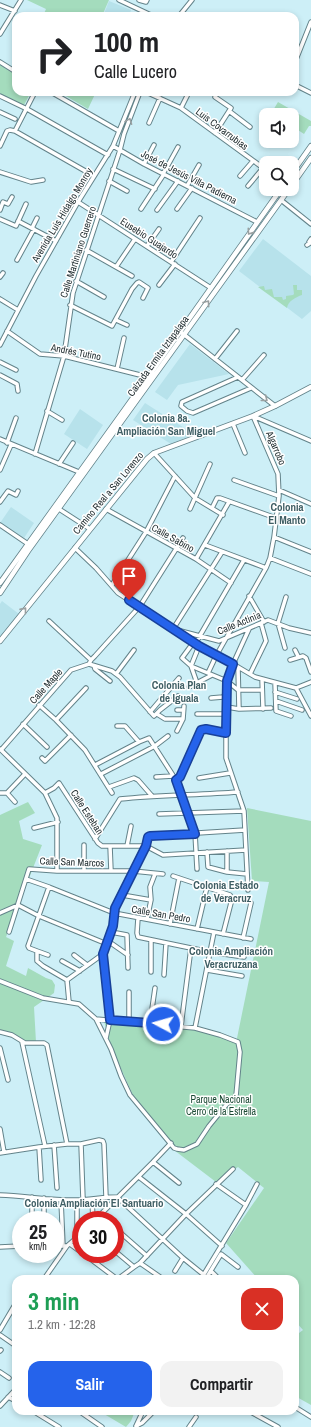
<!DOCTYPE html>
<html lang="es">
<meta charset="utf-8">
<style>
body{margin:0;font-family:"Archivo Narrow",sans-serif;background:#f2f2f2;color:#202124;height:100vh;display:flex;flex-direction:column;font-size:15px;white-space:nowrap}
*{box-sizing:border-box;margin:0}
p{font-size:13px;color:#757577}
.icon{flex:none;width:22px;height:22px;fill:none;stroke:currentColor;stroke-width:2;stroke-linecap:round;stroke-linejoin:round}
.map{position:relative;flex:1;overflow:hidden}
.details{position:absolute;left:12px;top:1275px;width:287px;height:140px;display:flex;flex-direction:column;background:#fff;border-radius:12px;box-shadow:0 2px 6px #0003}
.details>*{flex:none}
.hud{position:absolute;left:12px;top:12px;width:287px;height:84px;border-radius:12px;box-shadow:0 2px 6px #0003;background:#fff;color:#202124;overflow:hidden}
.buttons{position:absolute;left:259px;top:108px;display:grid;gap:8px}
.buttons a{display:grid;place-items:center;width:40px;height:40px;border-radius:8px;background:#fff;box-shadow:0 2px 6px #0003;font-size:20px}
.speed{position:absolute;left:12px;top:1211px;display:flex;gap:8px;font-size:20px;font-weight:700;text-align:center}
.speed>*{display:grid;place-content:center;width:52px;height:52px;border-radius:50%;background:#fff;box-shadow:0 2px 6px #0003;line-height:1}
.speed small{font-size:10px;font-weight:400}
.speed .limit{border:6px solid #d22;background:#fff;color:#111}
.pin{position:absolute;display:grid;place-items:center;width:34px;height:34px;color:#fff;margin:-41px -17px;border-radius:50% 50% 50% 0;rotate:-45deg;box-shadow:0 0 4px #0007}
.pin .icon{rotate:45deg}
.me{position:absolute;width:44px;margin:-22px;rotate:276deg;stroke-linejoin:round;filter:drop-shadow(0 0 3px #0008)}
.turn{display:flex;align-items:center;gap:14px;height:84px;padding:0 16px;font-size:18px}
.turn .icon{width:52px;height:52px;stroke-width:2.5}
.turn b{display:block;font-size:28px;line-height:34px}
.round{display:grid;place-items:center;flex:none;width:42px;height:42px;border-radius:12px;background:#f2f2f2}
.headline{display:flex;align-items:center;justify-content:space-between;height:68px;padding:0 16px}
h1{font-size:24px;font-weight:700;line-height:30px;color:#1e9e55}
.primary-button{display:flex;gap:8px;margin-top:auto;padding:8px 16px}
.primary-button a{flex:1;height:46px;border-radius:12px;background:#2563eb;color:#fff;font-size:16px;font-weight:700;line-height:46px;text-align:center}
.primary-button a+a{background:#f2f2f2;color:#202124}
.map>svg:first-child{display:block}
.built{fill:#b7e2eb}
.green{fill:#a4dcbd}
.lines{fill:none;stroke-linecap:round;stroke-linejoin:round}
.minor-casing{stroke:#63838a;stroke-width:5.5}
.major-casing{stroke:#63838a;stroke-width:6}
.minor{stroke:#fff;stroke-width:3.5}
.major{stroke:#fff;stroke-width:4.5}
.oneway{stroke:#9aa0a1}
.route-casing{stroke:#184099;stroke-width:10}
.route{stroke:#2563eb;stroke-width:7}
.labels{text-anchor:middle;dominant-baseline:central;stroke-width:3;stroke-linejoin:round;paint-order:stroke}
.street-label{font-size:10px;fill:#1e2b2e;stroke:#fff}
.park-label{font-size:10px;fill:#1b4a34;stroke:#fff}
.neighbourhood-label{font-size:11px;font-weight:bold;fill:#3f5e64;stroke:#fff}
</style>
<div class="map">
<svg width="311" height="1427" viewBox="0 0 311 1427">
<rect width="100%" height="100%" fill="#cdeff7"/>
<path class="built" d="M109 1 131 10 129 16H103Z
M263 239 311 276V311L302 319 239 271Z
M190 344 229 374 178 385 167 400 155 392Z
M145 403 189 431 190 436 171 444 133 420Z
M80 409 103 425 87 449 64 434Z
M11 507 34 523 24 538 0 523Z
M2 601 19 614 0 637V604Z"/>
<path class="green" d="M27 0H109L102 16H43L46 9Z
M0 65 16 74V92H31L23 107 0 95Z
M59 92H96L88 109Z
M278 102 311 121V126H309L304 134 292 126V115H275L272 112Z
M293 285H297V290H302V295C296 297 288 301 287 308L258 287 264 286 265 290 272 289 274 297H282L283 300 286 299V296L293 295 294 294Z
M28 802 35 813 19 821 23 839 42 845 6 937 14 941 6 966 26 976 28 968 46 978 52 980 55 985 54 993 34 1007 36 1042H26L0 1031V815Z
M247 808 311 821V1405L295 1396V1336L303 1330 295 1321V1279H258L226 1243 264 1188 238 1167 216 1182 170 1147 133 1095 112 1049 104 1021 199 1027 236 1043 269 882 252 881Z
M99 1411H135L131 1421 126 1427Z"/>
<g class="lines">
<defs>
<path id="minor" d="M119 0 153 16
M139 0 146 2 147 0
M0 5 15 11
M179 16 192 0
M0 34 21 0
M0 62 16 72
M295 62 311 22
M295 85 311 93
M51 92 119 131
M146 92 181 108 266 170
M0 96 27 109 108 155
M181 108 189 92
M229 111 250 127
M0 112 15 119
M149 123 160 98
M15 131 35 92
M215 133 231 108 215 97
M0 146 7 131 10 130 15 131 94 176
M113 146 144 164 257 222
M144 164 154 145
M113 169 155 189
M0 172 31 182 43 180
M163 174 178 147
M240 176 253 161
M109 181 127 191
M187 186 199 165
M248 186 263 168
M281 200 311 224
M78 202 211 288
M141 209 164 174
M177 209 192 188
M0 210 3 202 8 204 12 197
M157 210 178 181
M0 219 16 226 26 204
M18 221 56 241
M32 228 37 218
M307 245 310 243 309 242 311 239
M147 246 159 229
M86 250 132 276
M17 260 34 229
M171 262 200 218
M116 267 135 239
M0 277 3 273
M76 281 104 297
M159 285 175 264
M0 299 18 310
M70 305 112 326 132 289 137 283 139 282 148 288 143 298
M116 320 127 325
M7 331 40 354 64 356 148 377
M182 333 275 406
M0 345 36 276 78 202 113 146 135 92
M215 359 237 331
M0 362 16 370
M117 369 124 338
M0 375 17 384 18 391
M238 377 182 402 181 406 187 411 193 413 251 388
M242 380 264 355
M47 411 62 420
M253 416 311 441
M233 424 245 453
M0 439 79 472
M7 443 16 418
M154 453 195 498 223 515
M35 454 64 356 73 293 120 150 124 134 140 92
M59 464 73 443
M0 470 11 445
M234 480 279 496
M279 490 311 504
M0 502 8 491 16 495 18 491
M212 508 217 498H220L276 518
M59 509 90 529
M106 509 196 559 231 583
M190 509 210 464
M0 525 28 544
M274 537 311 552
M205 545 266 568
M75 548 96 568 118 593 199 646 233 664 255 677 296 688 311 716
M222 552 173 629 219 641 268 620 289 628 311 633
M270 558 311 574
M196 559 229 502
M112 585 146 532 175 476
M249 596 264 622
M49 621 91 660
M193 643 182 658 191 666 227 681 238 690H262
M195 644 244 560
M285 648 278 623 286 597
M295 650 298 656
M290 660 303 656 306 658 311 672
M89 664 112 671 120 677 154 716 160 710 178 696
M94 666 95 669 110 681
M238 667 239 709
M208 673 216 656 266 568 270 558 274 537 279 496 278 474 253 416
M116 674 134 650
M250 674 266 641 261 623
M262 679 263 709
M197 683 191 666 199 646
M275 683 276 711 291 716
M189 687 212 675
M296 688 311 682
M275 692 297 699
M211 698 223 697 226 693
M276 701 302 710
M39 705 56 720 85 750 112 793
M227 707 239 709 271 708
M177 710H183
M150 712 179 678
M157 714 165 719H183
M197 714H226
M56 720 86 688
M23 724 47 747
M117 726H125L139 742
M177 731 183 719 184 706
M0 749 45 793 57 818V871
M1 750 71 670 89 664 91 660 95 656 140 606 183 538
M42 758 45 761 71 735
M95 765 139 742 149 738 176 780 182 796 195 833 197 869
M101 774 155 746 168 736
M156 777 173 776
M199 778 230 773
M176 780 180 777 201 730 206 729 226 733
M109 787 134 778 138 780 152 796
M0 793H7L25 774
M7 793 15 802
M45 793 54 788 59 783 98 843 102 846H146L163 855 246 850
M159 814 244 811
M34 828 58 822
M95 839 120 799C159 795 199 795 238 792
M110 846 111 871
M127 846 131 826
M207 852 208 867 227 872 247 874
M84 871V845
M227 872V851
M173 876 230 895 232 899 223 934
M26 879 49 887 114 913 251 939
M49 887 28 946 29 948 37 951V961L43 966 67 980 69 1002
M248 890 244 811 226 758V733L227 681 233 664 249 629
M122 895 151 900
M0 913 18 905 39 916 107 944
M138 918 137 933 138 937 210 952 244 957
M147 919 151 900 150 887 155 874
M170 924 179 878
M197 929 207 887
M9 932 29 869 57 871H133L163 874
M111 932 127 935 128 968
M243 938 251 903
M151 940V972
M108 941 128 955
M37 951 48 955
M74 955 87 965
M62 961 80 971
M207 970 242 976
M164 975 166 943
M67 980 103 954
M0 981 43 998 79 1004 96 1019 111 1049 121 1076 130 1095 174 1148 177 1149 184 1150 197 1144 209 1126 227 1104 236 1096 240 1052 238 1042 220 1035 195 1028 96 1019
M129 1021V992
M150 1023 155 988
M181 1026 191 948
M195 1028 214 932
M0 1032 12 1035 25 1043H44L47 1045 67 1144
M106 1038 110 1020 103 954 113 926 115 908 146 846 149 837 150 836 245 830
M22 1042 45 1146
M0 1048 8 1080
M0 1129 4 1152
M81 1144 83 1199
M54 1145 57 1188
M39 1147 41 1180
M0 1153 39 1147 67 1144H81L99 1140 103 1141 104 1144 106 1197
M153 1162 179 1183
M139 1177 186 1214 222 1246
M216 1184 246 1205
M0 1195C25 1196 49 1200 74 1200 89 1200 103 1197 117 1197L183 1258 209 1279
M32 1197V1215
M92 1199 93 1220
M61 1200 63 1246
M77 1200V1237
M100 1215 106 1220
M44 1220V1198
M95 1220 153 1162 171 1143
M115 1228 147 1256
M70 1244 81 1252
M55 1246H66
M0 1247 21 1246
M115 1251 134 1267
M84 1254 117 1279
M140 1263 163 1279
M175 1271 183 1258
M211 1271 219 1279
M207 1277 221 1254 238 1267
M44 1279 67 1246 81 1234
M118 1279 134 1267 140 1263 186 1214 233 1169
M201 1279 246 1205 257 1184
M0 1330 16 1303
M0 1335 16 1346
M0 1351 1 1350
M0 1372 9 1378
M8 1397 16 1401
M0 1406 16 1389
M295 1407 311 1417
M33 1411 59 1427
M79 1411 102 1427
M249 1411 278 1427
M136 1426 143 1411
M137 1427 136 1426 142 1423 154 1411
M189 1427 196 1417"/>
<path id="major" d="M292 173 311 146
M292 185 311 158
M0 583 148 377 281 189
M0 593 28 551 289 189
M0 641 147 459 154 453 253 416 275 406 311 387"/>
</defs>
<use href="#minor" class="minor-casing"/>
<use href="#major" class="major-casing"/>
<use href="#minor" class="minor"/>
<use href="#major" class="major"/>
</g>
<defs><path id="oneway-chevron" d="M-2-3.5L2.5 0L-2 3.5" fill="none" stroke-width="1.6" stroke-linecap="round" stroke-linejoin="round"/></defs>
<g class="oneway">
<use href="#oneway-chevron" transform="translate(129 121) rotate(-69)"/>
<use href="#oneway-chevron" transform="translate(250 232) rotate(125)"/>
<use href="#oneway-chevron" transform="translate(207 303) rotate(-54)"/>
<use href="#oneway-chevron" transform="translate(265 399) rotate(38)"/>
<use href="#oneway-chevron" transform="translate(24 610) rotate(-51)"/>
</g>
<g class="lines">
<defs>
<path id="route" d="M129 600 199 646 233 664 227 681 226 733 206 729 201 730 180 777 176 780 195 834 150 836 148 837 146 846 115 908 113 926 103 954 110 1020 163 1024"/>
</defs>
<use href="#route" class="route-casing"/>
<use href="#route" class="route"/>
</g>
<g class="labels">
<g class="street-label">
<text transform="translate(222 129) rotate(37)">Luis Covarrubias</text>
<text transform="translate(189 177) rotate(27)">José de Jesús Villa Padierna</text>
<text transform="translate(62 215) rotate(-59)">Avenida Luis Hidalgo Monroy</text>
<text transform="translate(149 238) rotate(33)">Eusebio Guajardo</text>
<text transform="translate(78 252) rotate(-72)">Calle Martiniano Guerrero</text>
<text transform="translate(76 352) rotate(11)">Andrés Tutino</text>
<text transform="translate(158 356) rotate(-54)">Calzada Ermita Iztapalapa</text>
<text transform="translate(276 448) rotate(67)">Algarrobo</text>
<text transform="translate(108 493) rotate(-50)">Camino Real a San Lorenzo</text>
<text transform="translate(173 538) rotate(29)">Calle Sabino</text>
<text transform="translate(239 623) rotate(-22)">Calle Actinia</text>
<text transform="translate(46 686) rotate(-48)">Calle Maple</text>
<text transform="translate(87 812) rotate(57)">Calle Esteban</text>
<text transform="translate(72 862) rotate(2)">Calle San Marcos</text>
<text transform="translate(161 914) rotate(10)">Calle San Pedro</text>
</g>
<g class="park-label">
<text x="221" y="1099">Parque Nacional<tspan x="221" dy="12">Cerro de la Estrella</tspan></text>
</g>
<g class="neighbourhood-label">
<text x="166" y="418">Colonia 8a.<tspan x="166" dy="13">Ampliación San Miguel</tspan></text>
<text x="287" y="507">Colonia<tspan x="287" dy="13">El Manto</tspan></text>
<text x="179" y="685">Colonia Plan<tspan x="179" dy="13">de Iguala</tspan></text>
<text x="226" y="885">Colonia Estado<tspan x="226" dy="13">de Veracruz</tspan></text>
<text x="231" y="951">Colonia Ampliación<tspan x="231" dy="13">Veracruzana</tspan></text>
<text x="94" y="1203">Colonia Ampliación El Santuario</text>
</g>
</g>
</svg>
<div class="buttons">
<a><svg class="icon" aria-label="sound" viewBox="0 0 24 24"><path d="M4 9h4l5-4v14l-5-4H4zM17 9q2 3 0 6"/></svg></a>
<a><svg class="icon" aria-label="search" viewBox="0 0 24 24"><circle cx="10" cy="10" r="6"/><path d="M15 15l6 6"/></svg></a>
</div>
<div class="speed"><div>25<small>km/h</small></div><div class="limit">30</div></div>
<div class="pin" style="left:129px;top:600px;background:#d93025"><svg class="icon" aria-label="arrive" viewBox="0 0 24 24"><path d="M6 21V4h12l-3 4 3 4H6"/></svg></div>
<svg class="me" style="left:163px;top:1024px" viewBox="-20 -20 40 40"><circle r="17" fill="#2563eb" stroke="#fff" stroke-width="3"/><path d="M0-11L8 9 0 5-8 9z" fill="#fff"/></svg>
<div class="hud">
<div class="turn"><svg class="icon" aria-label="right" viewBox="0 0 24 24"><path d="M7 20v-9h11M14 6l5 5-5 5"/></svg><div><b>100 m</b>Calle Lucero</div></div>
</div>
<section class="details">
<div class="headline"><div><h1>3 min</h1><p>1.2 km · 12:28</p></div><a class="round" style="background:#d93025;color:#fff"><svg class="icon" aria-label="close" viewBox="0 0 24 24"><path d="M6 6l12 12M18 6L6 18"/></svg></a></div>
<div class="primary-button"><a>Salir</a><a>Compartir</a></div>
</section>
</div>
